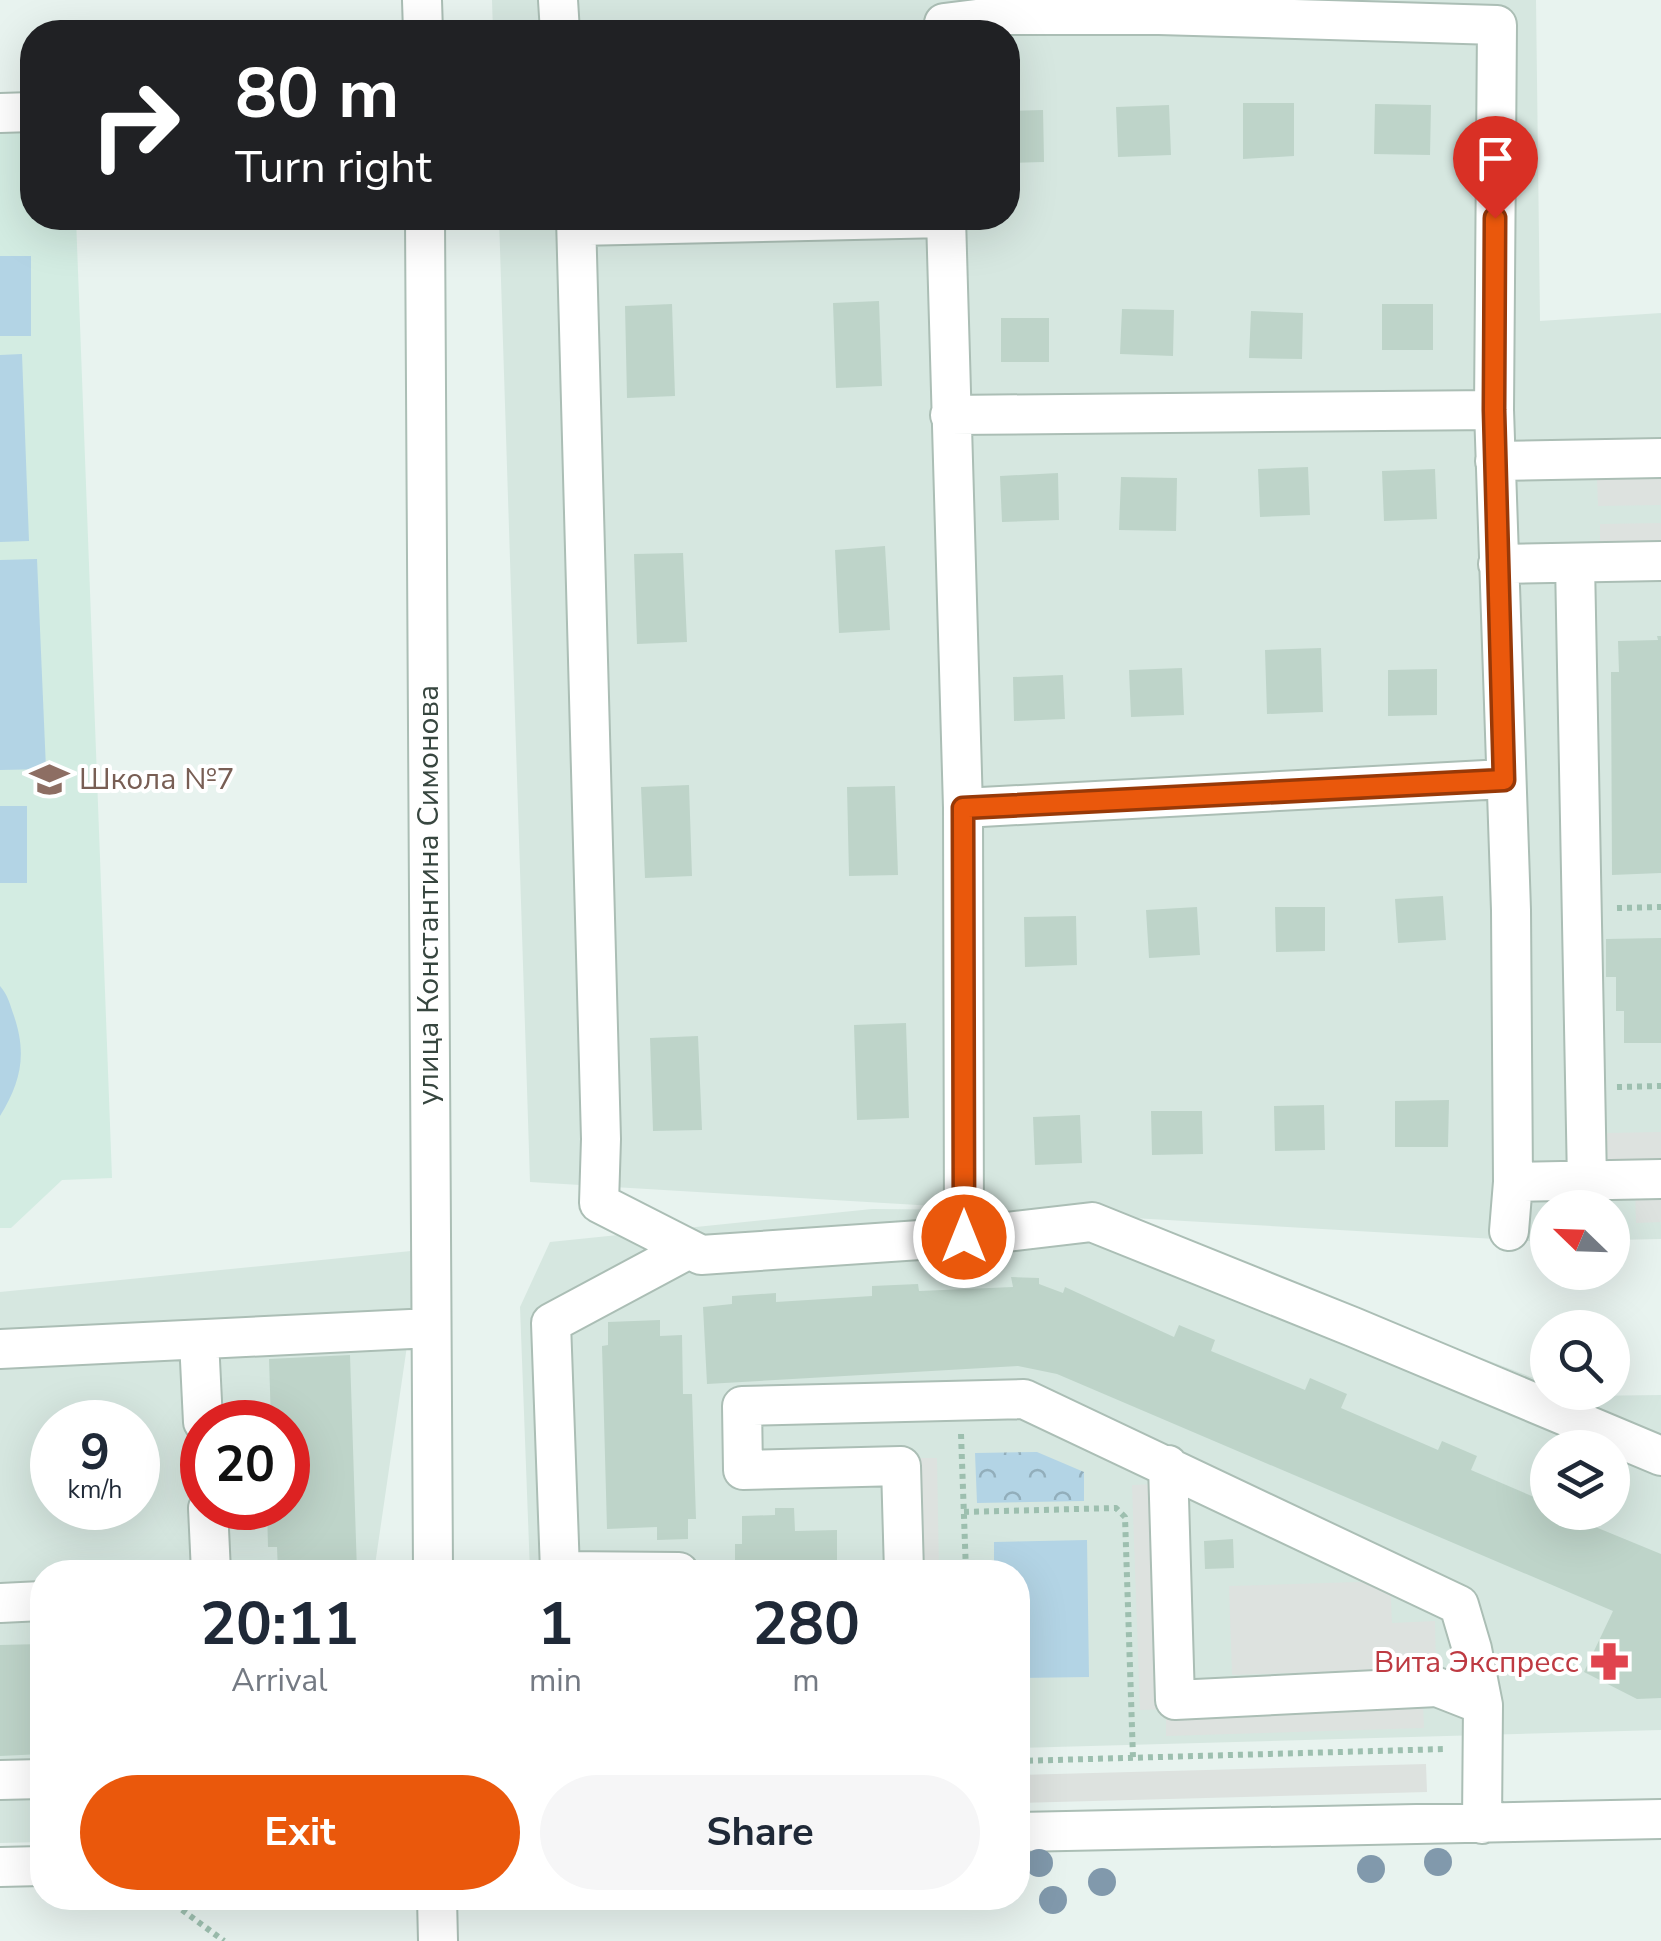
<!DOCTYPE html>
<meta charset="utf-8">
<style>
body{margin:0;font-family:"Nunito Sans",sans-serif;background:#f6f6f7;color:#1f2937;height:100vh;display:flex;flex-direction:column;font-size:38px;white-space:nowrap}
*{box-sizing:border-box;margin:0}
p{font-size:32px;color:#747a83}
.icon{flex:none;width:55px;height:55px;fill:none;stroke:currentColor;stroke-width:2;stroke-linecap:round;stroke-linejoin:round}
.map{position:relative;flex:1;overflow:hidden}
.panel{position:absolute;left:30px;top:1560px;width:1000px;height:350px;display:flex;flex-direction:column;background:#fff;border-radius:40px;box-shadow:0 10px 40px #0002}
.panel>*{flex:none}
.top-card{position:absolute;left:20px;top:20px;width:1000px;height:210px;border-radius:40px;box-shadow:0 10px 40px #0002;background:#202124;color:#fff;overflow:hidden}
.needle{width:65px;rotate:293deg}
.controls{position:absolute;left:1530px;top:1190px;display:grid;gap:20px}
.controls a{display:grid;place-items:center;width:100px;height:100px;border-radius:50%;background:#fff;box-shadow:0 10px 40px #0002;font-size:50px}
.speed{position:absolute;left:30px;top:1400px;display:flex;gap:20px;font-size:50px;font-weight:700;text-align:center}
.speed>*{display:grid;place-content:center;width:130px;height:130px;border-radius:50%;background:#fff;box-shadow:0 10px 40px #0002;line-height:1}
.speed small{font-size:25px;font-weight:400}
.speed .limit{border:15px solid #d22;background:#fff;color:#111}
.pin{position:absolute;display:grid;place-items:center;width:85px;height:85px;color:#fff;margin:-102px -42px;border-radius:50% 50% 50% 0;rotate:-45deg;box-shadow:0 0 10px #0007}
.pin .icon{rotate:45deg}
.me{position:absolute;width:110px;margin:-55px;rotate:0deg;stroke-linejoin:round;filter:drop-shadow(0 0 8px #0008)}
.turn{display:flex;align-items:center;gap:35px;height:210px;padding:0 50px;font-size:45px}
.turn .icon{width:130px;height:130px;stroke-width:2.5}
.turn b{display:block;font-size:70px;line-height:85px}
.eta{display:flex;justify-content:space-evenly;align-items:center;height:170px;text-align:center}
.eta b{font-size:60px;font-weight:700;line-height:70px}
.cta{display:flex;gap:20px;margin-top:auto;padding:20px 50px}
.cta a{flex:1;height:115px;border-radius:60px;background:#ea580c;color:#fff;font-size:40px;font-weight:700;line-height:115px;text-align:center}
.cta a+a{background:#f6f6f7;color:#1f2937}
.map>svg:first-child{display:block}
.residential{fill:#d6e7e0;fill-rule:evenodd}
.education{fill:#d3ece2}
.green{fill:#b3d4e5}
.park{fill:url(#park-crowns)}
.parking{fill:#dde2df}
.building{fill:#bed4c9}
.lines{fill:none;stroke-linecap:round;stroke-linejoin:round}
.minor-casing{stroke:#abbeb5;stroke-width:42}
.path{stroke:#9dbfaf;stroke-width:6;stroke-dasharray:5 5;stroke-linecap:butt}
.minor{stroke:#fff;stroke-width:38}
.tree{fill:#8199ac}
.route-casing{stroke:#983908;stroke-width:25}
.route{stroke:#ea580c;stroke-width:18}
.labels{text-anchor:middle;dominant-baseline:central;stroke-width:8;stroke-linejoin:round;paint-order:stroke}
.education-label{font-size:30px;fill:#785e54;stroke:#fff;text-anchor:start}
.street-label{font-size:30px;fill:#37463f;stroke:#fff}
.health-label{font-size:30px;fill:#be3a42;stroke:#fff;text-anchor:end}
</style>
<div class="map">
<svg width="1661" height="1941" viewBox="0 0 1661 1941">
<defs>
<pattern id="park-crowns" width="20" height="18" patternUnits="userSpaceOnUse" patternTransform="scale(2.5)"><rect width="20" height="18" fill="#b3d4e5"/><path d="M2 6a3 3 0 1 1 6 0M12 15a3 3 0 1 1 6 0" fill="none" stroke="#92aebb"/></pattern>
</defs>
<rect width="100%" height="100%" fill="#e8f3ef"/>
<path class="residential" d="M492 0H1536L1540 321 1661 313V1239L1613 1240 1612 1208H1548L1547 1242 1115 1217 1547 1383 1548 1392 1572 1393 1581 1396 1661 1395V1730L1018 1748V1572H530L520 1307 550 1242 872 1209 1002 1210 530 1182 499 218H1008V32H493ZM1548 1448H1612V1512H1548Z
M421 1250 374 1572H42V1842L0 1843V1292ZM52 1422H138V1508H52ZM202 1422H288V1508H202Z"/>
<path class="education" d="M32 129V218H76L112 1178 62 1180 11 1228H0V130Z"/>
<path class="green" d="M0 256H31V336H0Z
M22 354 29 541 0 542V355Z
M37 559 46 769 0 770V560Z
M0 806H27V883H0Z
M0 986C8 995 10 1005 14 1016 27 1054 21 1082 0 1116Z
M1087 1540 1089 1677 1018 1678V1572H994V1542Z"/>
<path class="park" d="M1037 1452 1084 1472V1501L977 1503 975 1453Z"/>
<path class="parking" d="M1661 476V505L1598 506 1597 478Z
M1661 523V552L1600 553V524Z
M1661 1132V1161L1606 1162V1133Z
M1635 1189H1661V1222L1636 1223Z
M911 1458H937L939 1572H913Z
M1158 1484 1166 1709 1140 1710 1132 1485Z
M1390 1581 1392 1623 1435 1621 1436 1668 1232 1675 1229 1586Z
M1423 1703 1424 1728 1166 1736V1710Z
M1426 1764 1427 1792 1018 1803V1775Z"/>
<path class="building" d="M1243 103H1294V156L1243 159Z
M1375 104 1431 105 1430 155 1374 154Z
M1169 105 1171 155 1118 157 1116 107Z
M1043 110 1044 162 1008 163V111Z
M879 301 882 386 836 388 833 303Z
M672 304 675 396 627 398 625 306Z
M1382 304H1433V350H1382Z
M1122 309 1174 310 1173 356 1120 354Z
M1251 311 1303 313 1302 359 1249 358Z
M1001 318H1049V362H1001Z
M1308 467 1310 515 1260 517 1258 469Z
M1435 469 1437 519 1384 521 1382 471Z
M1058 473 1059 520 1002 522 1000 476Z
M1121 477 1177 478 1176 531 1119 530Z
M885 546 890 630 839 633 835 550Z
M683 553 687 642 637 644 634 554Z
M1657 636H1661V873L1612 875 1611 672H1619L1618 641 1658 640Z
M1321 648 1323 712 1267 714 1265 650Z
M1182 668 1184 715 1131 717 1129 670Z
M1437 669V715L1388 716V670Z
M1063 675 1065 719 1014 721 1013 677Z
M689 785 692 876 645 878 641 787Z
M895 786 898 875 849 876 847 787Z
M1443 896 1446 940 1398 943 1395 899Z
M1197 907 1200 955 1149 958 1146 910Z
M1275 907H1325V951L1276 952Z
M1076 916 1077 965 1025 967 1024 917Z
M1661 938V1043H1624V1011H1616V977H1606V939Z
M906 1023 909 1118 857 1120 854 1025Z
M698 1036 702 1130 653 1131 650 1038Z
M1449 1100 1448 1147H1395V1101Z
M1324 1105 1325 1150 1275 1151 1274 1106Z
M1151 1111H1202L1203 1154 1152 1155Z
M1080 1115 1082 1163 1035 1165 1033 1117Z
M1011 1277 1039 1278V1284L1063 1293 1065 1287 1174 1337 1179 1325 1215 1340 1211 1351 1305 1390 1310 1378 1347 1394 1341 1408 1438 1450 1442 1441 1477 1456 1471 1470 1548 1503V1512H1599L1593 1526 1661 1554V1698L1637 1699 1584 1672 1613 1611 1057 1374 1018 1366 707 1384 703 1307 732 1304V1296L776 1293V1302L872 1296V1286L918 1284 919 1291 1013 1287Z
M660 1320V1336L682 1335 683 1394H692L696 1519H688V1539L657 1540V1527L607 1529 602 1346 608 1345V1322Z
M350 1355 357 1572H278L277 1547H268L267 1508H288V1422H271L269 1359Z
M775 1508H794L795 1531 837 1530V1568H846V1572H735V1544H742V1516L775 1515Z
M1233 1539 1234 1568 1205 1569 1204 1541Z
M42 1644V1754L0 1756V1645Z"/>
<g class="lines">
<defs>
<path id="minor" d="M422 0 423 32
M558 0 560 32
M944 32V23L1010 15H1159L1497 25 1494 410 1511 910 1513 1182 1509 1231
M0 113 32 112
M425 218 433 1572
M576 218 601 1139 599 1203 701 1255 964 1237 1092 1222 1353 1327 1661 1456
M946 218 963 808 964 1237
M577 226 946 218
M950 415 1494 410
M1495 461 1661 458
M1575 563 1587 1181
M1498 564 1661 561
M963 808 1504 779
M1513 1182 1661 1179
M199 1340 203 1422
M0 1349 431 1328
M1168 1465 1175 1700 1437 1687 1483 1705
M208 1508 211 1572
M679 1572 560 1571 551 1323 689 1249
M904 1572 901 1466 743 1470 742 1406 1024 1399 1459 1605 1472 1649 1483 1705 1482 1824
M0 1603 42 1601
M0 1780 42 1779
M1018 1832 1661 1819
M0 1867 42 1866
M437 1898 438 1941"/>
</defs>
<use href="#minor" class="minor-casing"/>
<path class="path" d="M1617 908 1661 907
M1617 1087 1661 1086
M961 1434 966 1572
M964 1512 1116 1508 1125 1517 1133 1758
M1018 1761 1446 1749
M166 1898 224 1941"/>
<use href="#minor" class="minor"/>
</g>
<g class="tree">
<circle cx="1438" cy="1862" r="14"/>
<circle cx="1039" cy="1863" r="14"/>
<circle cx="1371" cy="1869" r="14"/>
<circle cx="1102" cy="1882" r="14"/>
<circle cx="1053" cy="1900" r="14"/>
</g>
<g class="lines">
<defs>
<path id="route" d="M964 1237 963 808 1504 780 1494 410 1495 218"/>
</defs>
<use href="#route" class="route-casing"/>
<use href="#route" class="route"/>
</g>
<defs>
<symbol id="school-bare" viewBox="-9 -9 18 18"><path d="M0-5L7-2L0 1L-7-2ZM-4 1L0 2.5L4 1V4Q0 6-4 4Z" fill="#8d6e63" stroke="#fff" stroke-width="2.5" paint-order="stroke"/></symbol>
<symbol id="pharmacy-bare" viewBox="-9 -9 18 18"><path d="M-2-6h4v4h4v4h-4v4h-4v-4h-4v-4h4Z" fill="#e0444e" stroke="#fff" stroke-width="2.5" paint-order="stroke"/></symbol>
</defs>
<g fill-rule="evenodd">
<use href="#school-bare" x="22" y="752" width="55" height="55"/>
<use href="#pharmacy-bare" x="1582" y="1634" width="55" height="55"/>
</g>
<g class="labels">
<g class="education-label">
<text x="79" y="779">Школа №7</text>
</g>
<g class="street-label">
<text transform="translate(428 895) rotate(-90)">улица Константина Симонова</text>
</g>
<g class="health-label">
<text x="1579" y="1662">Вита Экспресс</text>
</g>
</g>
</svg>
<div class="controls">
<a><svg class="needle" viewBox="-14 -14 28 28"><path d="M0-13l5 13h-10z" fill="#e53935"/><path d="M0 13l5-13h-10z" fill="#747a83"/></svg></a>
<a><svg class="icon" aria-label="search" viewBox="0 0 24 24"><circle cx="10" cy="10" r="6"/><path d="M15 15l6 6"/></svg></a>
<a><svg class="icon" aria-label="layers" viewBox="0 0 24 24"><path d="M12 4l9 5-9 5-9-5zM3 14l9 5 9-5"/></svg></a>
</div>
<div class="speed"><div>9<small>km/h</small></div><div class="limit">20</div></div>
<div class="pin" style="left:1495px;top:218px;background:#d93025"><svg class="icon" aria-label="arrive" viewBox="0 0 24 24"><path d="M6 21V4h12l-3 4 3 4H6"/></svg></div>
<svg class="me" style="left:964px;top:1237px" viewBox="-20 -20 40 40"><circle r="17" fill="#ea580c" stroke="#fff" stroke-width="3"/><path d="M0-11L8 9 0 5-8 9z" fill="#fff"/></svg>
<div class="top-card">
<div class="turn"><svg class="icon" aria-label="right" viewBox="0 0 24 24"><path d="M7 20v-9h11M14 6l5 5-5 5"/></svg><div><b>80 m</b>Turn right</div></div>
</div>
<section class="panel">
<div class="eta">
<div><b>20:11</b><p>Arrival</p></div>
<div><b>1</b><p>min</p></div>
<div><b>280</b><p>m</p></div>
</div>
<div class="cta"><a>Exit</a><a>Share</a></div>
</section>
</div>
